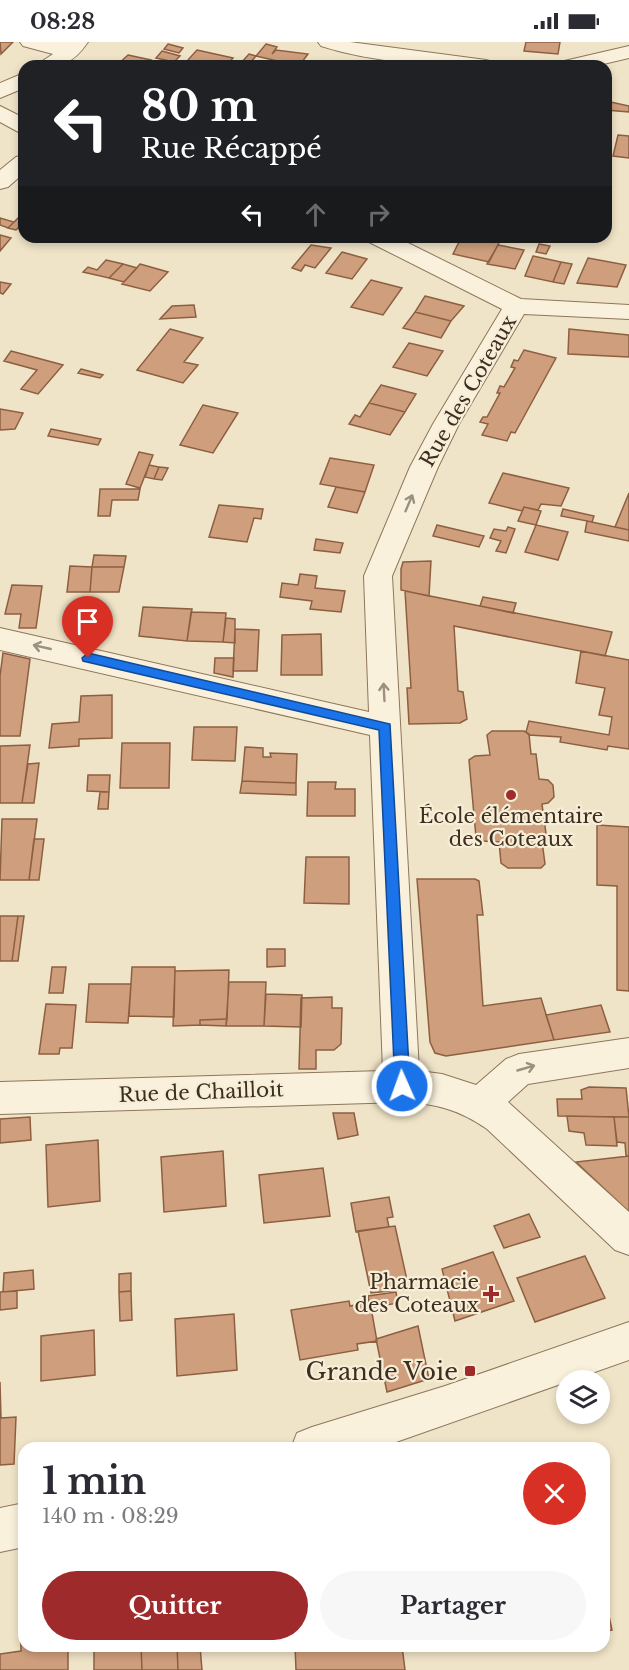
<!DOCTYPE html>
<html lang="fr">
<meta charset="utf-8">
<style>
body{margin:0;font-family:"Libre Baskerville",serif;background:#f7f7f7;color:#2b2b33;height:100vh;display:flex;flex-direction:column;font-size:22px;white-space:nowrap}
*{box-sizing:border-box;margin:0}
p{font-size:20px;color:#7c7c81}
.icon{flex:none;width:33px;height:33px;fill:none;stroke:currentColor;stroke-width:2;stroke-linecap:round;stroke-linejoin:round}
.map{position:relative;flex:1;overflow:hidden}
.details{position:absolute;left:18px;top:1400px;width:592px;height:210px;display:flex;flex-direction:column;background:#fff;border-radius:18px;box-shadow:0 3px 9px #0003}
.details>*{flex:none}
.hud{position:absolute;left:18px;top:18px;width:594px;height:183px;border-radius:18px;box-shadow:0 3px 9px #0003;background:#202124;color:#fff;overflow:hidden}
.fabs{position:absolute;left:556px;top:1328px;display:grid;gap:12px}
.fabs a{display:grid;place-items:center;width:54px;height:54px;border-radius:50%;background:#fff;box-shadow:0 3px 9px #0003;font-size:30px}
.pin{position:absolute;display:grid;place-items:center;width:51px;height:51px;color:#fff;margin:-62px -26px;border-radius:50% 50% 50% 0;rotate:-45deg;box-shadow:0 0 6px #0007}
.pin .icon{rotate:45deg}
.me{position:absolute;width:66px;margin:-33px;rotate:358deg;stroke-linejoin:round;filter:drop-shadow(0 0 4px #0008)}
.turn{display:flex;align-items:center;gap:21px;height:126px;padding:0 24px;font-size:27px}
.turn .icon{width:78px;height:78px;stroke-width:2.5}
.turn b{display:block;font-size:42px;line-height:51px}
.lanes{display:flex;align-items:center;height:57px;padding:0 24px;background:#0003;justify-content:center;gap:30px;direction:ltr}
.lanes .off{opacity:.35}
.round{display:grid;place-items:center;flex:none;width:63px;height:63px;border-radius:32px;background:#f7f7f7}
.overview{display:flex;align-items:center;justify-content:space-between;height:102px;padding:0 24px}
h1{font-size:36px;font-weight:800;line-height:45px}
.cta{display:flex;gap:12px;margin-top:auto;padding:12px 24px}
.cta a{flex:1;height:69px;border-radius:36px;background:#9e2a2b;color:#fff;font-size:24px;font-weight:800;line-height:69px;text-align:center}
.cta a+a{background:#f7f7f7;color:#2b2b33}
.status{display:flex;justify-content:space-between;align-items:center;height:42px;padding:0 30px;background:#fff;direction:ltr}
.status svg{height:16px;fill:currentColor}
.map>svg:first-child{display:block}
.building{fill:#cf9f7d;stroke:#8d5f41;stroke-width:1.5}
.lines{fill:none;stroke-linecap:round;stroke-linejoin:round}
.minor-casing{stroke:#8d765c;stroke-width:2}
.minor{fill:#faf1dc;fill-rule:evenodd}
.oneway{stroke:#9c907e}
.route{fill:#1a73e8;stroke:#114b97;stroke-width:1.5}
.poi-dot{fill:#9e2a2b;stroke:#f7eed8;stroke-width:2}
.labels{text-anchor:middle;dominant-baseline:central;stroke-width:4.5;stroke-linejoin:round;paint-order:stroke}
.street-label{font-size:20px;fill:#3d2e20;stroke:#f7eed8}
.poi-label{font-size:20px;fill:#3d2e20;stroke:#f7eed8}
.near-poi-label{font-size:24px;fill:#3d2e20;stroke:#f7eed8;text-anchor:end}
</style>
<div class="status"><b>08:28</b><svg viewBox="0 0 49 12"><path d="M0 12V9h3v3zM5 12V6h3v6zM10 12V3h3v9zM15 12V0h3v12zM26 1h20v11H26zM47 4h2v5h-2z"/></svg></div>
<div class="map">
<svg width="629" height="1628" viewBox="0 0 629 1628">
<rect width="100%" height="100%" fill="#f0e4c8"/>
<path class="building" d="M0 0H13L1 12Z
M526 0H560L558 12 524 9Z
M168 2 183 6 179 11 164 7Z
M266 2 277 5 272 12 276 8 308 12 299 24 256 14Z
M197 8 233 16 226 24H209L187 19Z
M162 9 180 14 174 20 156 16Z
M249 12 256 14 249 22 241 21Z
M128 13 151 18 145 24H116Z
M606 59 629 64V70L606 68Z
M618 93 629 94V116L613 114Z
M20 174 24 175V180L16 188 8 186Z
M0 176 14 180 8 186 0 183Z
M0 193 11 196 0 209Z
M479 195 501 197 489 220 453 212 461 196 477 200Z
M539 202 550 204 546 212 536 210Z
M311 203 331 206 315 226 305 223 301 229 292 226Z
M498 203 524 208 515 227 487 222Z
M342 210 367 217 352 237 326 231Z
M533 214 561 220 553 240 525 234Z
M588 216 626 223 617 245 577 241Z
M106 218 123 222 109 236 83 230 88 225 97 228Z
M561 220 572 222 564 242 553 240Z
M123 222 137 226 124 240 109 236Z
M140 222 168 230 150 249 122 242Z
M371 238 402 246 383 273 351 265Z
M0 240 11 242 3 252 0 251Z
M425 254 464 264 451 279 415 270Z
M194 263 196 275 160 277 172 264Z
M415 270 451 279 441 296 403 286Z
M170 287 203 296 184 320 198 323 183 341 137 328Z
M569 287 629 293V315L568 312Z
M409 301 443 309 427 334 393 325Z
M524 308 556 316 515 391 511 390 507 399 482 393 488 382 480 380 483 375H487L500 351H497L500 344 504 345 515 326 511 325 514 318 518 319Z
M11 309 63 323 38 352 21 347 37 328 4 319Z
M81 327 103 333 100 336 78 331Z
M381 343 416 352 405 370 369 361Z
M369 361 405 370 390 393 349 382 355 373 360 375Z
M203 363 238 371 213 411 180 403Z
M0 367 23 371 15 387 0 388Z
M51 387 101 397 98 403 48 394Z
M139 410 153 413 140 446 126 442Z
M330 416 374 423 365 450 320 442Z
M149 423 159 425 154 437 145 435Z
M159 425 168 426 162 438 154 437Z
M503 431 569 446 561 464 541 462 538 468 524 465 522 469 489 461Z
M336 445 365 450 357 471 328 465Z
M100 447H140L138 458H112L110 474H98Z
M629 451V488L615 485Z
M219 463 263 467 261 477 254 476 247 500 209 495Z
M524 465 541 469 536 483 568 490 558 518 525 510 536 483 518 479Z
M563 467 594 474 592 480 561 474Z
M587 479 629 488V499L585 490Z
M437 483 484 494 479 505 433 494Z
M508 485 515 487 506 511 496 509 501 499 490 496 494 487 506 489Z
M316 497 343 501 340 511 314 508Z
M94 513 126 514 124 525H92Z
M431 519 429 554 401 548V527L403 520Z
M70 524 92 525 90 550H67Z
M92 525H124L119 550H90Z
M300 532 317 534 315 546 345 549 341 570 310 567 312 559 280 555 282 541 298 543Z
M12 543 42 544 36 586H19L21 572H5Z
M405 549 480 564 612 590 605 614 454 584 458 649 463 650 467 677 460 681 409 682 407 646H411Z
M483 555 516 561 513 571 480 564Z
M143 565 192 567 187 599 139 594Z
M191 570 226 571 223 600 187 599Z
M226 576 235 577V601L223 600Z
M235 587 259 588 257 629H233Z
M321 592 322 633H281L282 593Z
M581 609 629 618V707L608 704 607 708 560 700 561 695 529 693 526 690 529 679 609 693 612 675 599 673 605 646 576 641Z
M3 611 30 617 20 694H0V634Z
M215 616H234L233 635 214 631Z
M112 653V696L79 697V704L49 706 52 682 79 680 81 654Z
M194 685H237L235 719 192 718Z
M492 689H524L529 692 531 712H536L539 737 548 738 553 743 554 755 548 761 542 762 547 799H542L545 822 541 826H508L501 821 499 800 482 799 476 795 469 718 475 714 490 713 487 693Z
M122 701H170L169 746H120Z
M30 703 22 761H0V704Z
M245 705 263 706V715H271L270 711 297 712 296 741 242 739Z
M39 721 34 761H22L28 722Z
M88 733H110L109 750 87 749Z
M242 739 296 741V753L240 751Z
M308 740H336L335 747H355V774H307Z
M100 750H109L108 767H98Z
M2 777H37L29 838H0Z
M597 783 629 785V949L617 948V844L597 843Z
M34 797H44L39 838H29Z
M306 815H349V862L304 861Z
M417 837H475L479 839 483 873H477L483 964 541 956 554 998 446 1014 435 1011 430 1000Z
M0 874H18L12 919H0Z
M18 874H24L18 919H12Z
M267 907H285V924L267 925Z
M52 925H66L63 951H49Z
M132 925H175L174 975 129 974Z
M229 928 227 977 200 978V983L173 984 175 929Z
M229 940H266L264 984H226Z
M89 942H131L128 981 86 980Z
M266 952 302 953 301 985 264 984Z
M332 955V966H342L341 1002 334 1008H316V1027H299L301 956Z
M46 962 76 963 72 1006H60L59 1012H39Z
M601 963 610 990 554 998 546 973Z
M227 977 226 984 200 983V978Z
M589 1045 626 1046 629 1075 558 1074 557 1057H582L581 1048Z
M333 1071H354L358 1093 338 1097Z
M567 1074 614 1075 617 1104 586 1103 584 1091 569 1089Z
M30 1075 31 1098 0 1101V1077Z
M614 1075H629V1114H626L625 1101 617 1100Z
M98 1098 100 1159 48 1165 46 1103Z
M223 1109 226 1164 164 1170 161 1115Z
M629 1114V1170L576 1120Z
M323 1126 330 1174 264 1181 259 1133Z
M389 1155 393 1175 387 1176 389 1185 356 1190 351 1161Z
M529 1172 540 1195 504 1206 494 1184Z
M395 1184 409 1247 371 1251 358 1189Z
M493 1210 514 1259 455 1279 442 1227Z
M585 1214 605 1256 535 1280 517 1236Z
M33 1228 34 1247 3 1250 4 1231Z
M131 1231V1249L119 1250V1232Z
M17 1249V1266L0 1268V1250Z
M131 1249 132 1278 120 1279 119 1250Z
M396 1250 398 1261 370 1266 368 1254Z
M349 1259 350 1264 370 1260 377 1299 357 1302 358 1308 300 1318 291 1268Z
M234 1272 237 1328 177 1334 175 1277Z
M418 1284 429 1337 387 1350 376 1297Z
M94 1288 95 1333 41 1339V1294Z
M0 1340 1 1376 16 1375 14 1422 0 1423Z
M604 1550 612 1588 604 1589Z
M20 1561H24V1604H76L68 1606V1628H0V1612L21 1609Z
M94 1604H141L142 1628H94Z
M141 1604H177L178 1628H142Z
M177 1604H200L202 1628H178Z
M295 1604H402L405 1628H296Z"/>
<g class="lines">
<defs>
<path id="minor" d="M20 0H88C72 23 62 24 35 24L53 12 23 4Z
M318 0H350L486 18 493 20 497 24C437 24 378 22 321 4Z
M629 4V16L595 24H556L560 20Z
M24 31V46L0 56V41Z
M0 64 24 76V93L0 80Z
M24 113V131L8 145 0 147V128L16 115Z
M365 195H396L521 257 629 263V277L524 272 459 382 438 425 392 534 419 1029 442 1032 476 1043 506 1017 519 1012 629 996V1026L528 1042 508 1060 629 1170V1213L615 1208 487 1087C460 1068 435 1061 402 1060L0 1072V1040L383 1029 370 693 0 608V586L369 670 364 534 410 425 433 382 502 267 369 200Z
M629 1280V1318L379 1406H291L297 1391 312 1385 445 1344Z
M24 1461V1505L0 1510V1466Z"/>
</defs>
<use href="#minor" class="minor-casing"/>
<use href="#minor" class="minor"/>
</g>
<defs><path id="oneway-shaft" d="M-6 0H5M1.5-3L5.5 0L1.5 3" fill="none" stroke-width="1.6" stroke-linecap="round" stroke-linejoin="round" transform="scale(1.5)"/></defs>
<g class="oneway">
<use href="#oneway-shaft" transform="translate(409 461) rotate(-67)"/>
<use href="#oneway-shaft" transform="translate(42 605) rotate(-167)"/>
<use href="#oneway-shaft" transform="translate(384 650) rotate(-93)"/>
<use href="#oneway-shaft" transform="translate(526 1026) rotate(-16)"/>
</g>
<path class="route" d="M88 611 390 682 410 1044 408 1048H397L395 1044 379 688 83 619 82 616Z"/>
<g class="poi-dot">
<circle cx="511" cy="753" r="6"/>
<path d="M488 1243h6v6h6v6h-6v6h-6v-6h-6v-6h6z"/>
<rect x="464" y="1323" width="12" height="12" rx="3"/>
</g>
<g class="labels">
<g class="street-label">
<text transform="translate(468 349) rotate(-60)">Rue des Coteaux</text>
<text transform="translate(201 1050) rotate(-2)">Rue de Chailloit</text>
</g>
<g class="poi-label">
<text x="511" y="774">École élémentaire<tspan x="511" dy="23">des Coteaux</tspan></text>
<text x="479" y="1240" text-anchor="end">Pharmacie<tspan x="479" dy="23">des Coteaux</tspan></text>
</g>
<g class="near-poi-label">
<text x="458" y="1329">Grande Voie</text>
</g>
</g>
</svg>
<div class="fabs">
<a><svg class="icon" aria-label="layers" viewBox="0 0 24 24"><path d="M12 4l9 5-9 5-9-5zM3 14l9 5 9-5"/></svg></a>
</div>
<div class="pin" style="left:88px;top:616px;background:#d93025"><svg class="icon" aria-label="arrive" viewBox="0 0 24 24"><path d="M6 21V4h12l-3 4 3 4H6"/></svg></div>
<svg class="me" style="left:402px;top:1044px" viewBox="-20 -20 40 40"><circle r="17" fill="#1a73e8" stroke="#fff" stroke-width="3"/><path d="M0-11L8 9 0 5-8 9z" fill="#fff"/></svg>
<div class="hud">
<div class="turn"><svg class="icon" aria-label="left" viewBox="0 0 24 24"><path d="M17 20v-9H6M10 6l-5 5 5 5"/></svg><div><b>80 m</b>Rue Récappé</div></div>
<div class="lanes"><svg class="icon" aria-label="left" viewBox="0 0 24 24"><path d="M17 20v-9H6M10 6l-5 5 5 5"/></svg><svg class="icon off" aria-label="ahead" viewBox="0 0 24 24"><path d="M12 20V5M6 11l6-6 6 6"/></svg><svg class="icon off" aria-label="right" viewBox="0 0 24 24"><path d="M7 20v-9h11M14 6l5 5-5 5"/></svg></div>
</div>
<section class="details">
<div class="overview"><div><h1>1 min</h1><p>140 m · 08:29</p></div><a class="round" style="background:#d93025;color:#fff"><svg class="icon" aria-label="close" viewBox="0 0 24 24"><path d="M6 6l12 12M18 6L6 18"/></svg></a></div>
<div class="cta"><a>Quitter</a><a>Partager</a></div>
</section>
</div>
